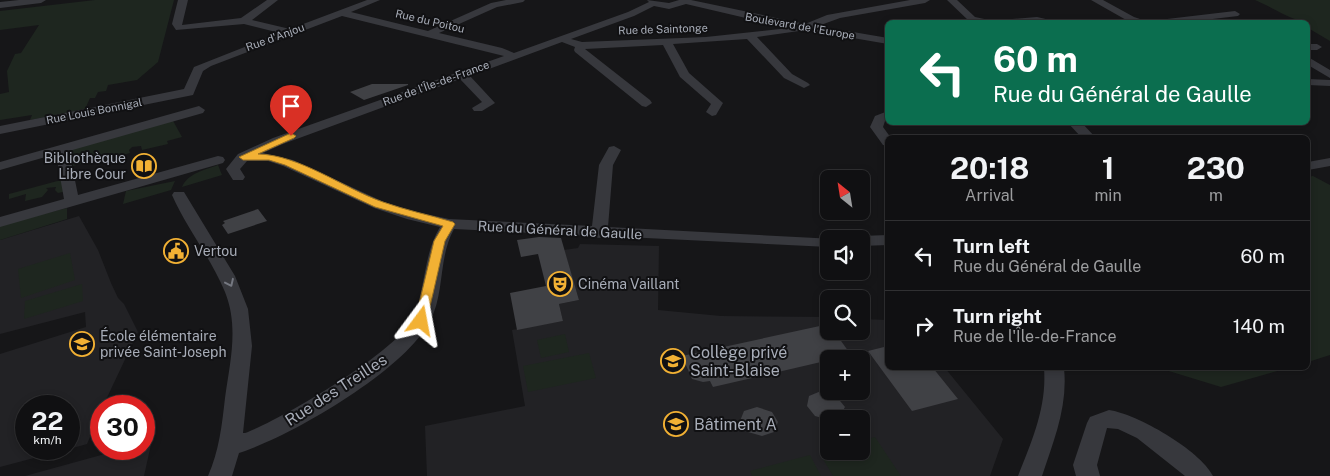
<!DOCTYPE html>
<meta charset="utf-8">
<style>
body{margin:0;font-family:"Public Sans",sans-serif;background:#19191b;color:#f1f3f6;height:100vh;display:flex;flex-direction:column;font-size:19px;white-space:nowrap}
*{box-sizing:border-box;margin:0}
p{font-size:16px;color:#9c9d9f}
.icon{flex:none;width:28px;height:28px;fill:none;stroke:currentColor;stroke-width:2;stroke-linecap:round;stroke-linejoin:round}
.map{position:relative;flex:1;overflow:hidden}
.sheet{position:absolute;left:885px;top:135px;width:425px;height:235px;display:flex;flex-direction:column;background:#101012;border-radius:8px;box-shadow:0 2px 8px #0003,0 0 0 1px #303032}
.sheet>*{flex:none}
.top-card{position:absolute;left:885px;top:20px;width:425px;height:105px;border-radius:8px;box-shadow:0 2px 8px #0003,0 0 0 1px #303032;background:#0b6e4f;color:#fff;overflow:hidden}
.needle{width:32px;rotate:330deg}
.controls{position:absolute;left:820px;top:170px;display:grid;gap:10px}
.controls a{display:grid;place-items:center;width:50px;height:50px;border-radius:8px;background:#101012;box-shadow:0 2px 8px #0003,0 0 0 1px #303032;font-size:25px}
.speed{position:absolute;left:15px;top:395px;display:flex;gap:10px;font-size:25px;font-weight:700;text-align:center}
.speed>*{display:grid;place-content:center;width:65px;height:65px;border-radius:50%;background:#101012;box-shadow:0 2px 8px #0003,0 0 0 1px #303032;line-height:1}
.speed small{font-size:12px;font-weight:400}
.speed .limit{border:8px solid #d22;background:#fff;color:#111}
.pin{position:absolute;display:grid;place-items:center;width:42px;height:42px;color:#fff;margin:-51px -21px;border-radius:50% 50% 50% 0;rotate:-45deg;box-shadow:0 0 5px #0007}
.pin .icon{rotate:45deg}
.me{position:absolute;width:55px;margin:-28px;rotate:13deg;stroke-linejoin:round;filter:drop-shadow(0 0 4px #0008)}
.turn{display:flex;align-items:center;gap:18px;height:105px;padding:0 25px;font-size:22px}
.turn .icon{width:65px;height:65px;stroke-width:2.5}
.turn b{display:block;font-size:35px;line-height:42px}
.eta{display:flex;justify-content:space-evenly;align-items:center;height:85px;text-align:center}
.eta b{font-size:30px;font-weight:700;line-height:35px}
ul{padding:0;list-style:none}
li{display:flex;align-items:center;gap:15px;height:70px;padding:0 25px;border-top:1px solid #303032}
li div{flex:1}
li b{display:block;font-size:19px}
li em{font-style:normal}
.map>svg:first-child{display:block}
.built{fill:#222225;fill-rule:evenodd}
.green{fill:#1e261f}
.building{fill:#404145}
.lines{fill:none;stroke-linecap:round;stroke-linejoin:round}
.minor{fill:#37383d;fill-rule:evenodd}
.oneway{stroke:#757881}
.route{fill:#f2b134;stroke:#9d7322}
.labels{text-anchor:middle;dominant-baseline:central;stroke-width:4;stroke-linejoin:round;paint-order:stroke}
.far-street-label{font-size:11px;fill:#a8adb8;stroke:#111113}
.poi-label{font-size:14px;fill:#a8adb8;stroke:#111113;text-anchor:start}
.street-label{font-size:14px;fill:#a8adb8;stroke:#111113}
.near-poi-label{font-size:16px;fill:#a8adb8;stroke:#111113;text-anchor:start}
.near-street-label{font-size:16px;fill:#a8adb8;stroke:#111113}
</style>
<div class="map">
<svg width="1330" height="476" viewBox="0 0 1330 476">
<rect width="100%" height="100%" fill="#161618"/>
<path class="built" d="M79 216 98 250 111 283 118 298 124 304 138 332 103 406H101V411L87 444 69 449V406H26V449H68L0 467V354L86 327 85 312 0 334V240Z
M580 244 659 246 658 310 721 316 829 317V331H861V319L887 320 888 368H945L1003 439 990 476H427L425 426 525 406 512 330 563 321 559 304 579 300 564 250 578 248ZM829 359H861V391H829ZM829 419H861V451H829Z
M152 440 144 476H25L123 449H144V442Z"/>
<path class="green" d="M95 0H174L158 62 137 80 108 85 106 91 98 92 95 98H90L85 109 30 120 32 115 0 120V94L9 92 7 71 15 54 21 53 39 25 0 30V11Z
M1255 0H1330V41L1308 28V22C1294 22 1270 6 1255 0Z
M172 119 182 137 167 141 168 144 142 150 141 146 132 147 129 150 130 153 103 160 102 158 73 166 69 148Z
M218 165 222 175 182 187C188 173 205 170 218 165Z
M1313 176 1330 185V355L1308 362V177Z
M65 179 67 191 58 193 55 190 56 187 46 188 48 190 42 197 25 201 26 194 9 199V194Z
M175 181 171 190 123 204 126 191Z
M67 208V219L0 240V225Z
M70 253 75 280 21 298 18 269Z
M82 284 83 301 24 319 25 301Z
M565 334 569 352 541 358 537 340Z
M589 353 596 378 528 392 523 366Z
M1159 368H1288L1221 387Z
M875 437 901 476H833L819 452 829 450V451H861V441Z
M810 455 821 476H752L750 471Z"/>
<path class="building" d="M372 84H408V85L364 100 350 92Z
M258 209 267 221 228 234 222 225 225 223 223 221Z
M539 237 561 238 579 300 559 304 563 321 517 330 510 293 546 286 538 254 521 257 517 240Z
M829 324V331H834L851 355 713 387 710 381 703 382 692 379 682 356Z
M888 346V368H933L958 399 912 411 868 351Z
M821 391 836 396 845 407 839 417 829 420 815 416 807 406 809 396Z
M757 407 772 412 778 422 774 432 762 436 748 432 740 421 744 411Z"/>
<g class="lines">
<path class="minor" d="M19 0H46L41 3 0 8V2Z
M178 0H188L182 25 241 18 267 0H278L252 20 290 29 367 0H380L351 12 428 31 491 3 506 0H525L523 2 497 7 439 33 502 48 514 53 628 12 649 2 647 0 669 3 679 0H691L805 24 827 15 910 0H930L925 3 840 18 818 26 888 38V44L806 30 757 37 792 74 808 83 810 85 804 88 784 78 747 39 673 44 689 73 723 103 716 115 712 116 706 112 711 104 680 77 663 45 585 49 650 100 652 103 646 107 642 106 575 52 574 50 575 47 562 42 470 76 495 103 482 111H474L472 108 482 102 460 79 283 144 263 153 293 160 384 202 417 212 449 219 592 226 599 165 609 147 614 146 621 150 613 165 608 227 835 239H829V247L605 236 599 238 593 236 454 229C438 258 445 293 430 321 405 370 292 436 239 453L232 476H208C219 451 222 425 225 398 230 362 239 327 225 292 211 258 187 229 172 195L174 192H184L235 276 248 309 252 346 243 433H245C281 420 398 351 413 318 426 288 423 255 440 227L407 219 374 208 283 166 268 161H247L240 169 245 177 243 180H233L226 169 238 154 273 138 504 56 342 16 211 66 203 71 193 95 0 134V126L184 89 194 67 280 33 244 24 176 30 172 24ZM686 4 789 28 706 37 582 42 571 39 634 16 654 6 669 9Z
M947 0H957L975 17 989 20 991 22 969 21Z
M1091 0H1103L1134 17 1149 22 1128 21Z
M1235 11 1240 14 1238 16 1187 22H1162L1167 19Z
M1037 17 1050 20 1052 22H1007L1012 19Z
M1308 44H1317L1322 47 1317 50H1308Z
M1308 57 1330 70V78L1308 65Z
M1308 79 1330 80V86L1308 85Z
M199 106 205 110 203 113 69 151 78 195 218 156 223 157 225 160 223 163 0 227V217L64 199 56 154 0 170V162Z
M888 111V120L885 121 883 127 891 138H888V146L883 145 870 127 875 116Z
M1067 122H1081L1096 138H1082Z
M1330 158V166L1308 170V162Z
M888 235V245L861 246V239H854L861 236Z
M1044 368H1064C1068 406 1054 440 1042 476H1018C1032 441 1047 407 1044 368Z
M1109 410C1137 414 1200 450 1213 476H1185L1137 438 1118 429 1107 428 1097 465 1100 476H1076L1073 465 1087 423 1090 417Z"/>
</g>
<defs><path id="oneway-chevron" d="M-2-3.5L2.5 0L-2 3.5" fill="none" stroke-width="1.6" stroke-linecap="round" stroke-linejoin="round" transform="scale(1.25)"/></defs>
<use class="oneway" href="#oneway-chevron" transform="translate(230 283) rotate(65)"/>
<path class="route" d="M291 133 296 136 294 138 258 154C300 155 343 188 383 202 405 210 430 215 453 222L455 224 445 241 426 324H417L415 321 434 241 443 226 375 207 285 165 269 160H243L239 157Z"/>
<defs>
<symbol id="library-ring" viewBox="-11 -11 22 22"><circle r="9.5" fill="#111113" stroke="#f2b134" stroke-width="1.5"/><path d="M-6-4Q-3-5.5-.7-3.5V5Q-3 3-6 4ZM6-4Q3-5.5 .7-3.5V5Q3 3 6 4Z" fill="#f2b134"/></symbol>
<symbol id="civic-ring" viewBox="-11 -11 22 22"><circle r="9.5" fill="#111113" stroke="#f2b134" stroke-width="1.5"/><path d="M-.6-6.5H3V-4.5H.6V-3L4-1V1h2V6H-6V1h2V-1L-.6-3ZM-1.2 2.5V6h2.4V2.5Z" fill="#f2b134"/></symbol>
<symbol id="theatre-ring" viewBox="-11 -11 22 22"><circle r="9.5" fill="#111113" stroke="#f2b134" stroke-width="1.5"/><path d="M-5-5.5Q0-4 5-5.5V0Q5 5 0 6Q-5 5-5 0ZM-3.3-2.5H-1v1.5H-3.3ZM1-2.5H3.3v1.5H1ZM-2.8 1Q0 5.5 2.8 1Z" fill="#f2b134"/></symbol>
<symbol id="school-ring" viewBox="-11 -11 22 22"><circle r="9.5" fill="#111113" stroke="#f2b134" stroke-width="1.5"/><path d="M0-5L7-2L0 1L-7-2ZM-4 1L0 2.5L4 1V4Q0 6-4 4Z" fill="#f2b134"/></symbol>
</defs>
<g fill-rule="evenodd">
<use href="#library-ring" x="130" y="152" width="28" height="28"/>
<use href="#civic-ring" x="162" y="237" width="28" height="28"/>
<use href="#theatre-ring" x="546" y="270" width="28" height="28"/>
<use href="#school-ring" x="68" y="330" width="28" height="28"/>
<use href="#school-ring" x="659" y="347" width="28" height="28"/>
<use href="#school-ring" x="662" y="410" width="28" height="28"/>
</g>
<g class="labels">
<g class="far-street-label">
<text transform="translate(430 21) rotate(13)">Rue du Poitou</text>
<text transform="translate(800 26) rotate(10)">Boulevard de l'Europe</text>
<text transform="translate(663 29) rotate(-2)">Rue de Saintonge</text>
<text transform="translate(275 37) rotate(-20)">Rue d'Anjou</text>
<text transform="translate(436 83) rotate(-20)">Rue de l'Île-de-France</text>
<text transform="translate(94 111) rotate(-11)">Rue Louis Bonnigal</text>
</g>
<g class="poi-label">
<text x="126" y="158" text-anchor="end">Bibliothèque<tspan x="126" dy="16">Libre Cour</tspan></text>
<text x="194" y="251">Vertou</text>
<text x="578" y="284">Cinéma Vaillant</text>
<text x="100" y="336">École élémentaire<tspan x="100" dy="16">privée Saint-Joseph</tspan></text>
</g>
<g class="street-label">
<text transform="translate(560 230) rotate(3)">Rue du Général de Gaulle</text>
</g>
<g class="near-poi-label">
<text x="690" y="352">Collège privé<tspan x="690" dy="18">Saint-Blaise</tspan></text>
<text x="694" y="424">Bâtiment A</text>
</g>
<g class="near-street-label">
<text transform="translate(336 390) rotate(-33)">Rue des Treilles</text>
</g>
</g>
</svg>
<div class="controls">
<a><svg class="needle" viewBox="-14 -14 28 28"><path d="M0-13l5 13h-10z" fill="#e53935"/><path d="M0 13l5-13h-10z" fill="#9c9d9f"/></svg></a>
<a><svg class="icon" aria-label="sound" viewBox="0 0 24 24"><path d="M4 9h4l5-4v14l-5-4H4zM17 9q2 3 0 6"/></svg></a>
<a><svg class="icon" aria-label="search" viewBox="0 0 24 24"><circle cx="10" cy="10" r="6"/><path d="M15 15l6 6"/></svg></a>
<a>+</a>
<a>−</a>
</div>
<div class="speed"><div>22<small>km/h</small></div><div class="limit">30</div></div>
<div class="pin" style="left:291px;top:136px;background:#d93025"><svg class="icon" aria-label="arrive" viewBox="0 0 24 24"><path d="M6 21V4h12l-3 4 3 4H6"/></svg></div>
<svg class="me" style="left:421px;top:321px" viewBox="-20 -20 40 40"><path d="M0-17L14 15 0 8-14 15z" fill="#f2b134" stroke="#fff" stroke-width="4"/></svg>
<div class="top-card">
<div class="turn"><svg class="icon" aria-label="left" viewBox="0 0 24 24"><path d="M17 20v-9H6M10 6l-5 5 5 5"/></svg><div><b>60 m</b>Rue du Général de Gaulle</div></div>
</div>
<section class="sheet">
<div class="eta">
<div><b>20:18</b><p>Arrival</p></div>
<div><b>1</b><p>min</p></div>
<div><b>230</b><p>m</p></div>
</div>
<ul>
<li><svg class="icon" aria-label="left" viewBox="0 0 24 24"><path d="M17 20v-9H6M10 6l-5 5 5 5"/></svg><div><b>Turn left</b><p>Rue du Général de Gaulle</p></div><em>60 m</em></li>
<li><svg class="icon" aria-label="right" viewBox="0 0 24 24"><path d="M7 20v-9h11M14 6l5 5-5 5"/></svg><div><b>Turn right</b><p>Rue de l'Île-de-France</p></div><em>140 m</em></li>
</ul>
</section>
</div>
